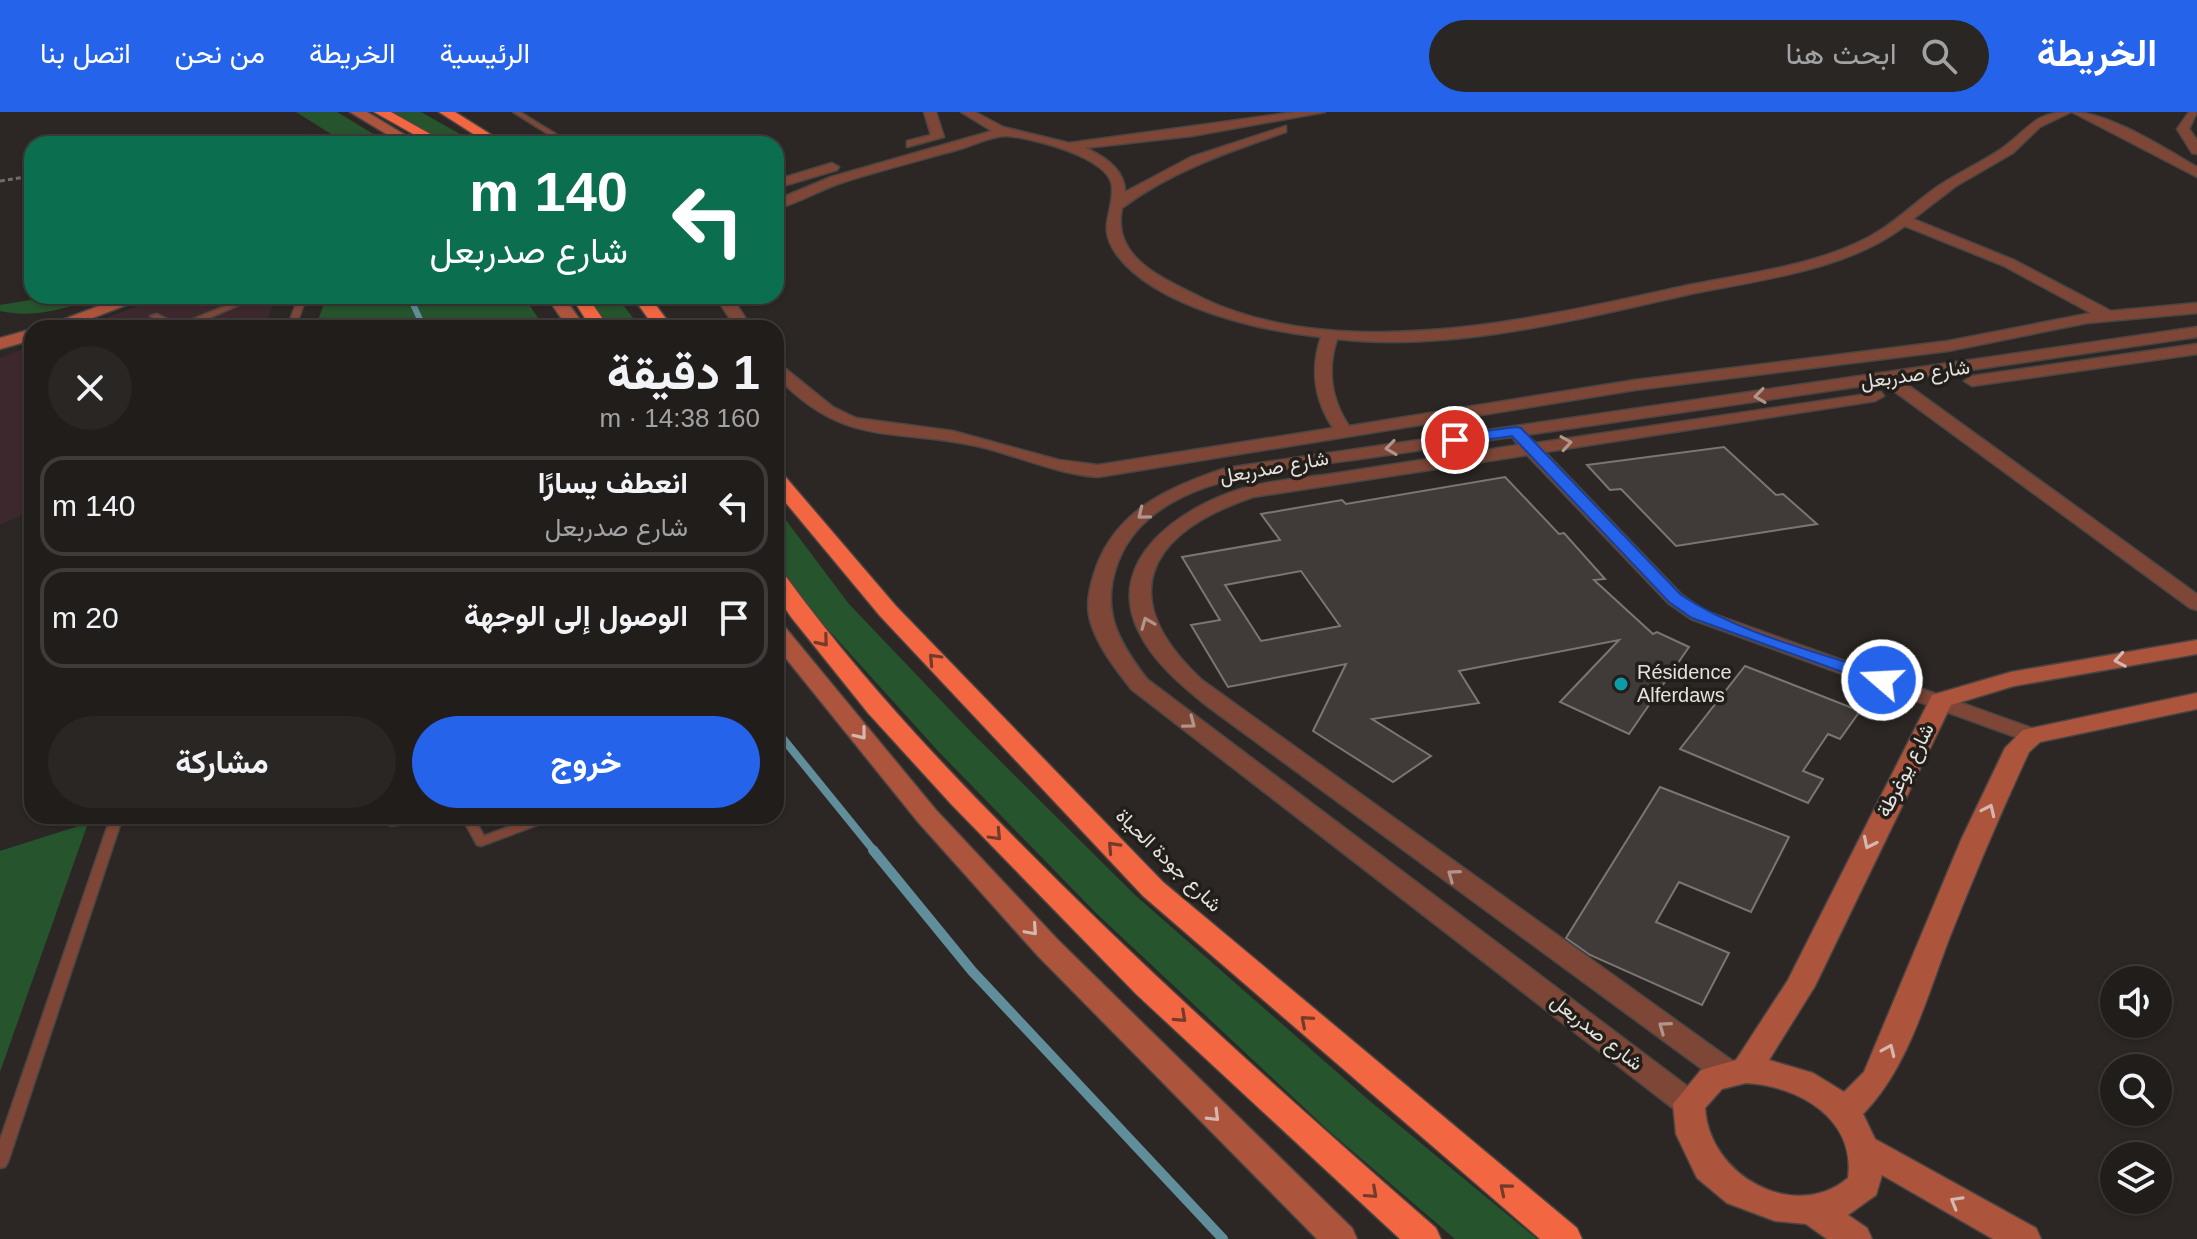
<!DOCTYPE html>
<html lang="ar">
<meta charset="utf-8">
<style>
body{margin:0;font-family:Helvetica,Vazirmatn,sans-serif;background:#292624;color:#f1f3f6;direction:rtl;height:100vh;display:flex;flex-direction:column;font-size:30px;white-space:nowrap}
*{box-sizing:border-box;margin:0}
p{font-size:26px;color:#a2a2a3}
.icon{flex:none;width:44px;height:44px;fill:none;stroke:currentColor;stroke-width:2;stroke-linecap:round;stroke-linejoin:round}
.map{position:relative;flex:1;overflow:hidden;direction:ltr}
.panel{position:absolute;left:24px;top:208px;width:760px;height:504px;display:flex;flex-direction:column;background:#211d1b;border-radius:24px;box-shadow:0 2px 6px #0004,0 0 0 2px #3e3b3a;direction:rtl}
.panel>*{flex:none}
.guide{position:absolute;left:24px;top:24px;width:760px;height:168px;border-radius:24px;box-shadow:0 2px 6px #0004,0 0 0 2px #3e3b3a;direction:rtl;background:#0b6e4f;color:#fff;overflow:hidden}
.tools{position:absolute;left:2100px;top:854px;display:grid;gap:16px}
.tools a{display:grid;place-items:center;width:72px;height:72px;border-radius:50%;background:#211d1b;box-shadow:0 2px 6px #0004,0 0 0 2px #3e3b3a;font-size:40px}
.pin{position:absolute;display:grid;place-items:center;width:68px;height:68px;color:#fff;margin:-34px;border:4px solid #fff;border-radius:50%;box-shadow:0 2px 8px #0007}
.me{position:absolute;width:88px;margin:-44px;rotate:289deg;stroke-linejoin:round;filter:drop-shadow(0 0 6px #0008)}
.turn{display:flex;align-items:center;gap:28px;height:168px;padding:0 24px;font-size:36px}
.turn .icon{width:104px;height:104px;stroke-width:2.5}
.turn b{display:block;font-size:56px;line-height:68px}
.round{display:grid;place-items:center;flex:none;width:84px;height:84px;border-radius:42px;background:#292624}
.summary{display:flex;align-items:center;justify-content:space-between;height:136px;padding:0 24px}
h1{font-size:48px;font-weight:700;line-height:60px}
.button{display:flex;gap:16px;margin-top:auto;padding:16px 24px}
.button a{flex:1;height:92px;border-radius:48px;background:#2563eb;color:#fff;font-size:32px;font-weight:700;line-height:92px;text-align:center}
.button a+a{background:#292624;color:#f1f3f6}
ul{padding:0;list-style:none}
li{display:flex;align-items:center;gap:24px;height:100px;margin:0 16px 12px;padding:0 8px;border:4px solid #3e3b3a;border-radius:24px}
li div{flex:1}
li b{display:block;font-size:30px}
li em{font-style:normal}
header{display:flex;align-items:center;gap:48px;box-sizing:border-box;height:112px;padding:0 40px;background:#2563eb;color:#fff}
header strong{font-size:38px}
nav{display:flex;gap:44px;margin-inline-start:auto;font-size:28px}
.search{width:560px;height:72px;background:#292624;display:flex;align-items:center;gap:20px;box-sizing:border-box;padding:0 28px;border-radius:44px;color:#a2a2a3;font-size:30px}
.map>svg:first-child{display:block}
.commercial{fill:#3d292d}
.green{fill:#26542c}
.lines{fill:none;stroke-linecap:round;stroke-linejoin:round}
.stream-far3{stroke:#618e9b;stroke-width:5}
.stream-far2{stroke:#618e9b;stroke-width:6}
.stream-far1{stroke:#618e9b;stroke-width:8}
.stream{stroke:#618e9b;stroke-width:10}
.building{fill:#403b38;stroke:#7c7672;stroke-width:2;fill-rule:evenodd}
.lane-casing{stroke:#494542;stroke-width:3}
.street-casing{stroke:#494542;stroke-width:3}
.secondary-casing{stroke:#494542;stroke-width:3}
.highway-casing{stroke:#494542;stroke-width:3}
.path{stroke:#716c69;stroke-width:3;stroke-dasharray:5 3;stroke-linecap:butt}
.lane{fill:#7e4637;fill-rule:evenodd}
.street{fill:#7e4637;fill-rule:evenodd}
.secondary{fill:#ad543d;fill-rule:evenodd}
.highway{fill:#f26642;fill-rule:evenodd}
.oneway{stroke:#b1948a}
.oneway2{stroke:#753b2a}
.oneway3{stroke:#d4b7ae}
.route{fill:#2563eb;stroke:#184099;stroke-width:2}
.culture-dot{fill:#0f9aa8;stroke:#221e1a;stroke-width:3}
.labels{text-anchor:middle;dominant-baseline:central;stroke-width:7;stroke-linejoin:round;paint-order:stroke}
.street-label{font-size:20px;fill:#e4e1de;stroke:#221e1a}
.poi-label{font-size:20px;fill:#e4e1de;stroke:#221e1a;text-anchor:start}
</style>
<header>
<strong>الخريطة</strong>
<div class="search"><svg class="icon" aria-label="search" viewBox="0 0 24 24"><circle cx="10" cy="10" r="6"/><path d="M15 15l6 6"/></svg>ابحث هنا</div>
<nav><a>الرئيسية</a><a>الخريطة</a><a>من نحن</a><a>اتصل بنا</a></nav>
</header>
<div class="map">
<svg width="2197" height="1127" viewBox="0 0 2197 1127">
<rect width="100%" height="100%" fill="#2c2724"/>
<path class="commercial" d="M165 184H276L264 216H79Z
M32 234V398L0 413V246Z"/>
<path class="green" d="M296 0H337L390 32H347Z
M389 0H421L478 32H448Z
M54 184H101C67 196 36 207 0 199V193Z
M327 184H523L545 216H315Z
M582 184H616L641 216H605Z
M776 395 849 492 973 622 1135 783 1371 990 1537 1127H1455L1329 1019 1097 802 938 639 817 505 776 449Z
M88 711 0 960V739Z"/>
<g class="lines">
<path class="stream-far3" d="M410 184 413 192"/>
<path class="stream-far2" d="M412 190 424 216"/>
<path class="stream-far1" d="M776 618 875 740"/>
<path class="stream" d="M873 738 972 859 1223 1127"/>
</g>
<path class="building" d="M1724 335 1776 383 1783 382 1817 412 1676 434 1621 377 1610 378 1587 353Z
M1505 365 1559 422 1564 421 1605 467 1594 468 1653 522 1657 520 1689 535 1629 622 1560 590 1619 528 1459 559 1479 591 1372 607 1431 644 1393 670 1313 619 1346 552 1228 575 1191 513 1220 508 1182 445 1280 428 1261 402 1342 388 1346 392ZM1301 459 1340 514 1261 529 1225 473Z
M1745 554 1860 599 1840 627 1828 622 1803 659 1823 667 1808 691 1680 637Z
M1660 675 1789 725 1751 800 1679 770 1656 810 1729 841 1702 893 1590 843 1566 826Z"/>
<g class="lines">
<defs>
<path id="lane" d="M513 0H520L572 32H564Z
M249 184H260L186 216H173L150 204 157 202 179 213Z
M299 184H307L295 216H287Z
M111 704H123L8 1050 5 1055 0 1056V1028Z
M384 704H414C410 710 396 715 389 713Z
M461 704H473L484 724 537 704H555L553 707 481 734 477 733Z"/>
<path id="street" d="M924 0H936L944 25 907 35V29L931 23Z
M961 0H975L1003 15 1069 31 1295 0H1325L1192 24 1085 36C1104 44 1125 58 1125 80L1191 45 1286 14V20C1228 40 1172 59 1122 96 1111 147 1165 167 1202 186 1344 254 1542 205 1689 173 1749 161 1814 154 1869 125 1894 112 1914 91 1937 75 1959 60 1983 50 2004 35 2031 15 2034 0 2071 0L2040 15 2013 41 1956 74 1913 107 2014 148 2111 199 2197 191V201L2087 211 1948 239 1635 278 1098 365C1058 362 1023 346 985 336 895 314 848 339 776 264V249L833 295 856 306 953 319 1059 348 1098 353 1333 316C1314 287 1310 258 1321 225 1261 219 1156 195 1117 143 1096 114 1114 103 1112 74 1109 45 1032 26 1007 24 993 23 974 33 960 37 921 48 882 58 844 70 821 77 799 91 776 97V88L831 65 992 19ZM1905 114 2004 154 2091 201 1948 229 1635 268 1349 314C1331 287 1327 257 1337 227 1453 240 1574 208 1686 183 1760 167 1843 160 1905 114Z
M2072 0C2109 0 2164 36 2197 55V65Z
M2189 0H2197L2189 17 2197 28V42L2192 41 2177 17Z
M832 51 839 55 837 58 776 76V68Z
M715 184H731L752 216H736Z
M2197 215V225L1901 268 2197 482V498L2190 496 1883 271 1525 323 1536 331 1881 280 1884 284 1875 289 1545 340 1682 483 1705 499 2040 619 2044 624 2040 629 2032 631 1691 507 1668 491 1527 343 1253 385C1147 421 1113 485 1202 568L1737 952 1741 960 1737 968 1727 972 1717 968 1207 594C1181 573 1152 549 1138 518 1104 447 1182 395 1241 377 1270 368 1302 366 1331 362 1394 352 1456 343 1518 333L1514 328 1517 324C1465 332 1412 339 1360 347 1282 358 1151 363 1118 450 1100 498 1118 529 1147 567L1699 983 1704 992 1699 1001 1689 1004 1679 1001 1131 577C1115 556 1097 534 1090 508 1085 490 1091 470 1097 453 1119 396 1172 374 1226 356Z
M2197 232V242L1972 274 1964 269 1972 264Z"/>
<path id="secondary" d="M350 0H367L420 32H403Z
M125 184H149L67 216H41Z
M546 184H563L586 216H568Z
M32 217V228L0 237V226Z
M776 512 784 514 936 698 1058 828 1352 1116 1357 1127H1317L1038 844 918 710 776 534Z
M2197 528V542L2014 574 1951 593 1815 874 1769 948 1813 961 1844 980 1864 960 1961 728 2005 636 2023 618 2032 616 2197 581V597L2040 630 2029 640C2000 702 1974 764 1949 827 1926 887 1908 956 1863 1002L1875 1027 2036 1116 2041 1127H1993L1882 1063 1876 1083 1848 1103 1867 1116 1872 1127H1827L1806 1112 1775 1109 1727 1091 1697 1066 1676 1022 1673 992 1701 958 1736 948 1788 868 1932 583 2011 560ZM1746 971C1798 974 1856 1006 1848 1066 1795 1111 1709 1064 1705 996L1722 977Z"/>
<path id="highway" d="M374 0H391L448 32H431Z
M439 0H455L506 32H489Z
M571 184H587L609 216H591Z
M632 184H649L673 216H655Z
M776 360 783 362 896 494 1163 770 1577 1116 1582 1127H1540L1143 784 880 504 776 379Z
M776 460 784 462C853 557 932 642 1015 726 1149 862 1292 990 1436 1116L1441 1127H1400L1136 882 951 692 868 601 791 505 776 483Z"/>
</defs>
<use href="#lane" class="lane-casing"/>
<use href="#street" class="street-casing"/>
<use href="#secondary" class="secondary-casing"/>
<use href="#highway" class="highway-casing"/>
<path class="path" d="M247 32 309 23
M0 69 32 64"/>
<use href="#lane" class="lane"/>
<use href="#street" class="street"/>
<use href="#secondary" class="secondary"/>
<use href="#highway" class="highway"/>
</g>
<defs><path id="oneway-chevron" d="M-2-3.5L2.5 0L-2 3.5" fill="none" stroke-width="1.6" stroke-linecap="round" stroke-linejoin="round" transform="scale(2)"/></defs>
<g class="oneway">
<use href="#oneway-chevron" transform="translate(1760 284) rotate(172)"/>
<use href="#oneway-chevron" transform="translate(1566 331) rotate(-9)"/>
<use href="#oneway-chevron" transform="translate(1391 336) rotate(172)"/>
<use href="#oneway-chevron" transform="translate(1143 402) rotate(141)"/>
<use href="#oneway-chevron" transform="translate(1147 511) rotate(-112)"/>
<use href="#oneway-chevron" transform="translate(1190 611) rotate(37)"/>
<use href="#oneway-chevron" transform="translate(1453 763) rotate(-144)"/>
<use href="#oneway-chevron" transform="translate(1664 915) rotate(-144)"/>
</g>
<g class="oneway2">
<use href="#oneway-chevron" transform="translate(823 529) rotate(50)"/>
<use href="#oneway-chevron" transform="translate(934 547) rotate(-134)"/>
<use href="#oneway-chevron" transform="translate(996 723) rotate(46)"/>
<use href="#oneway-chevron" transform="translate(1113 735) rotate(-133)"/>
<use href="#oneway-chevron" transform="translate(1181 905) rotate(43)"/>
<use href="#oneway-chevron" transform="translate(1306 909) rotate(-139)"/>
<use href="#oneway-chevron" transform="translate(1505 1077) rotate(-140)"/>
<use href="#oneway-chevron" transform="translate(1372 1081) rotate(42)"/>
</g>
<g class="oneway3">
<use href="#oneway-chevron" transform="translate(2120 548) rotate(170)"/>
<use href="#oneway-chevron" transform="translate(861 622) rotate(51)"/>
<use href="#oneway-chevron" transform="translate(1989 698) rotate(-65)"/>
<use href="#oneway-chevron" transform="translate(1869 731) rotate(116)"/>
<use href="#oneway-chevron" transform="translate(1032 818) rotate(48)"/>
<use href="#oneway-chevron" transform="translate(1889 938) rotate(-66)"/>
<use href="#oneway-chevron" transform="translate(1214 1004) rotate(45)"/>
<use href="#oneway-chevron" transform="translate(1956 1090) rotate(-150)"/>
</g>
<path class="route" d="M1516 315 1521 316 1681 483C1741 523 1820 540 1888 564V572H1876L1692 506 1669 490 1512 324 1455 332 1448 328 1455 323Z"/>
<circle class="culture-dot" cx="1621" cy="572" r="8"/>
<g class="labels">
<g class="street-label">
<text transform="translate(1915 262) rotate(-8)">شارع صدربعل</text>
<text transform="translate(1274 355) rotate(-10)">شارع صدربعل</text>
<text transform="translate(1905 658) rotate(-63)">شارع يوغرطة</text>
<text transform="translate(1169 748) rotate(44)">شارع جودة الحياة</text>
<text transform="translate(1597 920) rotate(38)">شارع صدربعل</text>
</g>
<g class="poi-label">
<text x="1637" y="560">Résidence<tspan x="1637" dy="23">Alferdaws</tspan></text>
</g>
</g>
</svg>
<div class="tools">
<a><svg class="icon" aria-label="sound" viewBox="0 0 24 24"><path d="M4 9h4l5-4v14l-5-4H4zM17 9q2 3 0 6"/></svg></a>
<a><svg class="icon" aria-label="search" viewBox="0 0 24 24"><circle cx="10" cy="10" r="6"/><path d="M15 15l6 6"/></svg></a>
<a><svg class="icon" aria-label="layers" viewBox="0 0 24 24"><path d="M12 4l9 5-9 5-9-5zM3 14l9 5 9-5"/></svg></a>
</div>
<div class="pin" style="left:1455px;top:328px;background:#d93025"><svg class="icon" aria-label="arrive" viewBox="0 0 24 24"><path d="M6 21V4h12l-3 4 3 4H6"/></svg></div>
<svg class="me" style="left:1882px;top:568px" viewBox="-20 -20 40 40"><circle r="17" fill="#2563eb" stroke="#fff" stroke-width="3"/><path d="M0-11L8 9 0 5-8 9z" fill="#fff"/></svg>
<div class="guide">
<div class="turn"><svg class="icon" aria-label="left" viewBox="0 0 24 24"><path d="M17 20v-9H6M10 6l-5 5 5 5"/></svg><div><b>140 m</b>شارع صدربعل</div></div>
</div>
<section class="panel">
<div class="summary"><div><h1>1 دقيقة</h1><p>160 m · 14:38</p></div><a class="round"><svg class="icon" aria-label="close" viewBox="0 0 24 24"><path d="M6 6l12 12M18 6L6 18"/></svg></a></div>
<ul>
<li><svg class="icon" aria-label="left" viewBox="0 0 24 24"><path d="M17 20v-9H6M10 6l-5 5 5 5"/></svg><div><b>انعطف يسارًا</b><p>شارع صدربعل</p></div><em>140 m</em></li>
<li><svg class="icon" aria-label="arrive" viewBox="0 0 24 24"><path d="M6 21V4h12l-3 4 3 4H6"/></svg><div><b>الوصول إلى الوجهة</b></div><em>20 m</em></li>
</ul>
<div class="button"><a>خروج</a><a>مشاركة</a></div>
</section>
</div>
